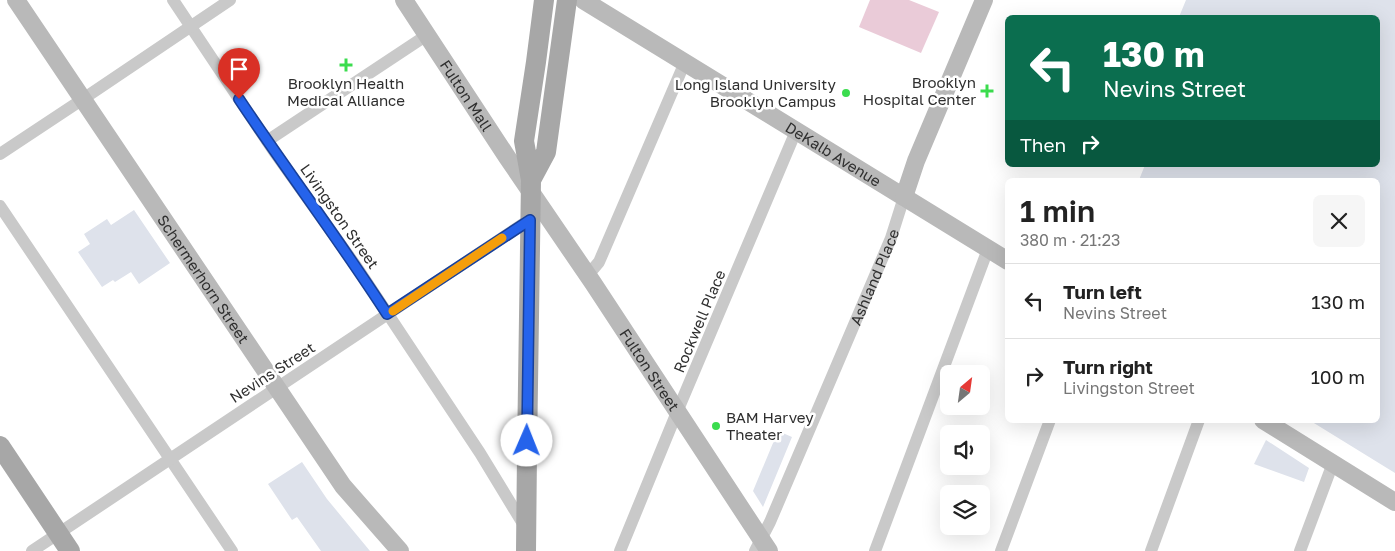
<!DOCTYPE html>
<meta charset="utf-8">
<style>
body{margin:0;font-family:"Golos Text",sans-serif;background:#f6f6f6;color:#222;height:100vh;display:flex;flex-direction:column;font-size:19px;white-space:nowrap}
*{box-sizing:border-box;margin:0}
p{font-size:16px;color:#767676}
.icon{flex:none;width:28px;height:28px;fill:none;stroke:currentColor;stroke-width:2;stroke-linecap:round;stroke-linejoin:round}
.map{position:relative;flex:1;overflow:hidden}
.drawer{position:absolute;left:1005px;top:178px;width:375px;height:245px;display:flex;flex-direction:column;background:#fff;border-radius:8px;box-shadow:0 5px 20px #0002}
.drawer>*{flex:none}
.hud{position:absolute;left:1005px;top:15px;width:375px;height:152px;border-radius:8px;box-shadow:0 5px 20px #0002;background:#0b6e4f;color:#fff;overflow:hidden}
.needle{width:32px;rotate:29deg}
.tools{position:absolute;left:940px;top:365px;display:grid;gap:10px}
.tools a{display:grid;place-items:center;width:50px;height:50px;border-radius:8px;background:#fff;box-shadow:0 5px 20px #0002;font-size:25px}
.pin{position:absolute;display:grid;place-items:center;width:42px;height:42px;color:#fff;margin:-51px -21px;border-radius:50% 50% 50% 0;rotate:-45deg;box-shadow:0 0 5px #0007}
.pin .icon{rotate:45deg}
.me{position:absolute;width:55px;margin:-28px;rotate:1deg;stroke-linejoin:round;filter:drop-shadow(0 0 4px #0008)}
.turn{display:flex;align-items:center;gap:18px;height:105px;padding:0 15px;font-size:22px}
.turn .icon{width:65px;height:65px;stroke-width:2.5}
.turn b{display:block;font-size:35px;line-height:42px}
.then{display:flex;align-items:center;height:48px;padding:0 15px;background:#0003;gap:10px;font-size:19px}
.round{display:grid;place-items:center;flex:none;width:52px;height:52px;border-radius:8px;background:#f6f6f6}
.summary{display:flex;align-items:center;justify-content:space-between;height:85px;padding:0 15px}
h1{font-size:30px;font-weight:600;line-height:38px}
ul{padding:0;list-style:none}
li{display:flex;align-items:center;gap:15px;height:75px;padding:0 15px;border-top:1px solid #e0e0e0}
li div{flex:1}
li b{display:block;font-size:19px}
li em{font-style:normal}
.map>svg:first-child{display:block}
.green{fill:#dee2eb}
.water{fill:#eacbd8}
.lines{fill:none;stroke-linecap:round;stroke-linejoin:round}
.street{stroke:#c9c9c9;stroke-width:12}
.secondary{stroke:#b9b9b9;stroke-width:18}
.primary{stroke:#a7a7a7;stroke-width:20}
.route-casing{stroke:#184099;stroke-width:12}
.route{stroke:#2563eb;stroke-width:9}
.slow{stroke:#f59e0b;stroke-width:9}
.poi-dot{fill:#3bdc4e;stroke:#fff;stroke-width:2}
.labels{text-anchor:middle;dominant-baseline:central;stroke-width:5;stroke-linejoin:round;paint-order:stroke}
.poi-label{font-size:15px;fill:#2f2f2f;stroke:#fff;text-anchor:end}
.street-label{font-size:15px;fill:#2f2f2f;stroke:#fff}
</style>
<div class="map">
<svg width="1395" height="551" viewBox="0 0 1395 551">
<rect width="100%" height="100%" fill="#fff"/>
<path class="green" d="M1186 0H1395V473L1309 420H1378V180H1139L1145 165H1378V18L1179 17Z
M134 210 170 263 139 284 131 272 115 282 113 280 102 287 78 252 90 244 84 234 107 219 111 225Z
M778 431 792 437 763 507 753 491Z
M1266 440 1309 468 1304 482 1254 464Z
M302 462 327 499 370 551H321L297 517 292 520 268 484Z"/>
<path class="water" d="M870 0H909L939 12 921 53 859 27Z"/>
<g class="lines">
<g class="street">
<path d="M173 0 273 150 356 266 480 453 525 527"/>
<path d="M267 141 427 35"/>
<path d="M0 154 83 99 230 0"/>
<path d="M0 206 232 551"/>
<path d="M588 275 599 262 685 62"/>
<path d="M32 551 529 220"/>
<path d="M620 551 677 412 796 131"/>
<path id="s1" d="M755 551 770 522 891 238 904 197"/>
<path d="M875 551 988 249"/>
<path d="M1001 551 1050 420"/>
<path d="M1151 551 1199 420"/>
<path d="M1300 551 1333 463"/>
</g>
<g class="secondary">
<path id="s2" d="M16 0 343 486 400 551"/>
<path id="s3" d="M404 0 507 157 593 283 769 551"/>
<path id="s4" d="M583 0 1008 261"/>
<path d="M904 197 916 161 984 0"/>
<path d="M1263 420 1395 502"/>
</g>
<path class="primary" d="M531 180 546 152 567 0
M0 446 70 551
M526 551 527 453 531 180 524 141 536 62 544 0"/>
</g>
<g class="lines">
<defs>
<path id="route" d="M239 99C287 171 340 241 387 314L530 220 527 441"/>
</defs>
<use href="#route" class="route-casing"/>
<use href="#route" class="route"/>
<path class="slow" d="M393 311 502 238"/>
</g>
<g class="poi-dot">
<path d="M343.5 57.5h5v5h5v5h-5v5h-5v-5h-5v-5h5z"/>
<path d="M984.5 83.5h5v5h5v5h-5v5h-5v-5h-5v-5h5z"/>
<circle cx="846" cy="93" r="5"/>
<circle cx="716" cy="426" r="5"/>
</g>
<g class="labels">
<g class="poi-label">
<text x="976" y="82">Brooklyn<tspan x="976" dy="17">Hospital Center</tspan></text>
<text x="346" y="83" text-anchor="middle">Brooklyn Health<tspan x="346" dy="17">Medical Alliance</tspan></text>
<text x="836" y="84">Long Island University<tspan x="836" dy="17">Brooklyn Campus</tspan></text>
<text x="726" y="417" text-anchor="start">BAM Harvey<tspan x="726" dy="17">Theater</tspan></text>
</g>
<g class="street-label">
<text stroke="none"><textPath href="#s3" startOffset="114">Fulton Mall</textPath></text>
<text stroke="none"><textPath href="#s4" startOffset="294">DeKalb Avenue</textPath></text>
<text transform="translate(340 216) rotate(55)">Livingston Street</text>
<text stroke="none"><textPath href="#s1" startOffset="299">Ashland Place</textPath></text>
<text stroke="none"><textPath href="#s2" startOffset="336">Schermerhorn Street</textPath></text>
<text transform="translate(699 321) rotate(-67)">Rockwell Place</text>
<text stroke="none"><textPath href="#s3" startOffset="444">Fulton Street</textPath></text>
<text transform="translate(272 372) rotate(-33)">Nevins Street</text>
</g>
</g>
</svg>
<div class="tools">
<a><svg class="needle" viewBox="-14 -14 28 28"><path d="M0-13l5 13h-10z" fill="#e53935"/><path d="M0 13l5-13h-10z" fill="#767676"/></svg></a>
<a><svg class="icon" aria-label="sound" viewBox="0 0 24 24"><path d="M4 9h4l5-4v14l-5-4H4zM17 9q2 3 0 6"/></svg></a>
<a><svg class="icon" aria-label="layers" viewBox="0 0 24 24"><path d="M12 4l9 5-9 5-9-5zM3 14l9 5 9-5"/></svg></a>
</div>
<div class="pin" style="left:239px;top:99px;background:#d93025"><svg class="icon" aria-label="arrive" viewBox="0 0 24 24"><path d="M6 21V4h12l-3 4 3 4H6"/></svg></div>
<svg class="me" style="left:527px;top:441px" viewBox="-20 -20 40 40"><circle r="19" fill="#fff"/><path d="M0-13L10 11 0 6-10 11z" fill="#2563eb"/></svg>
<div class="hud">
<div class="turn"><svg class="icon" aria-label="left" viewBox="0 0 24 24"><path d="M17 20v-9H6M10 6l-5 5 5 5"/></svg><div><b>130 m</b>Nevins Street</div></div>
<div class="then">Then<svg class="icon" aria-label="right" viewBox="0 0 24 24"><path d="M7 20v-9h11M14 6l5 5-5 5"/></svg></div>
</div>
<section class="drawer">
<div class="summary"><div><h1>1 min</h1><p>380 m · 21:23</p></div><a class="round"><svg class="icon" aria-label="close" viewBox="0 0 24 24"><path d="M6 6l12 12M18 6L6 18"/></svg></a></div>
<ul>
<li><svg class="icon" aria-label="left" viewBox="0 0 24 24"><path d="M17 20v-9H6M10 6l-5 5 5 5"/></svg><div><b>Turn left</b><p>Nevins Street</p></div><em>130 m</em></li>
<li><svg class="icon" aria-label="right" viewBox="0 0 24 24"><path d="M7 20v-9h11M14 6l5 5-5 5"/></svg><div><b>Turn right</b><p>Livingston Street</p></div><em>100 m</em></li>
</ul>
</section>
</div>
